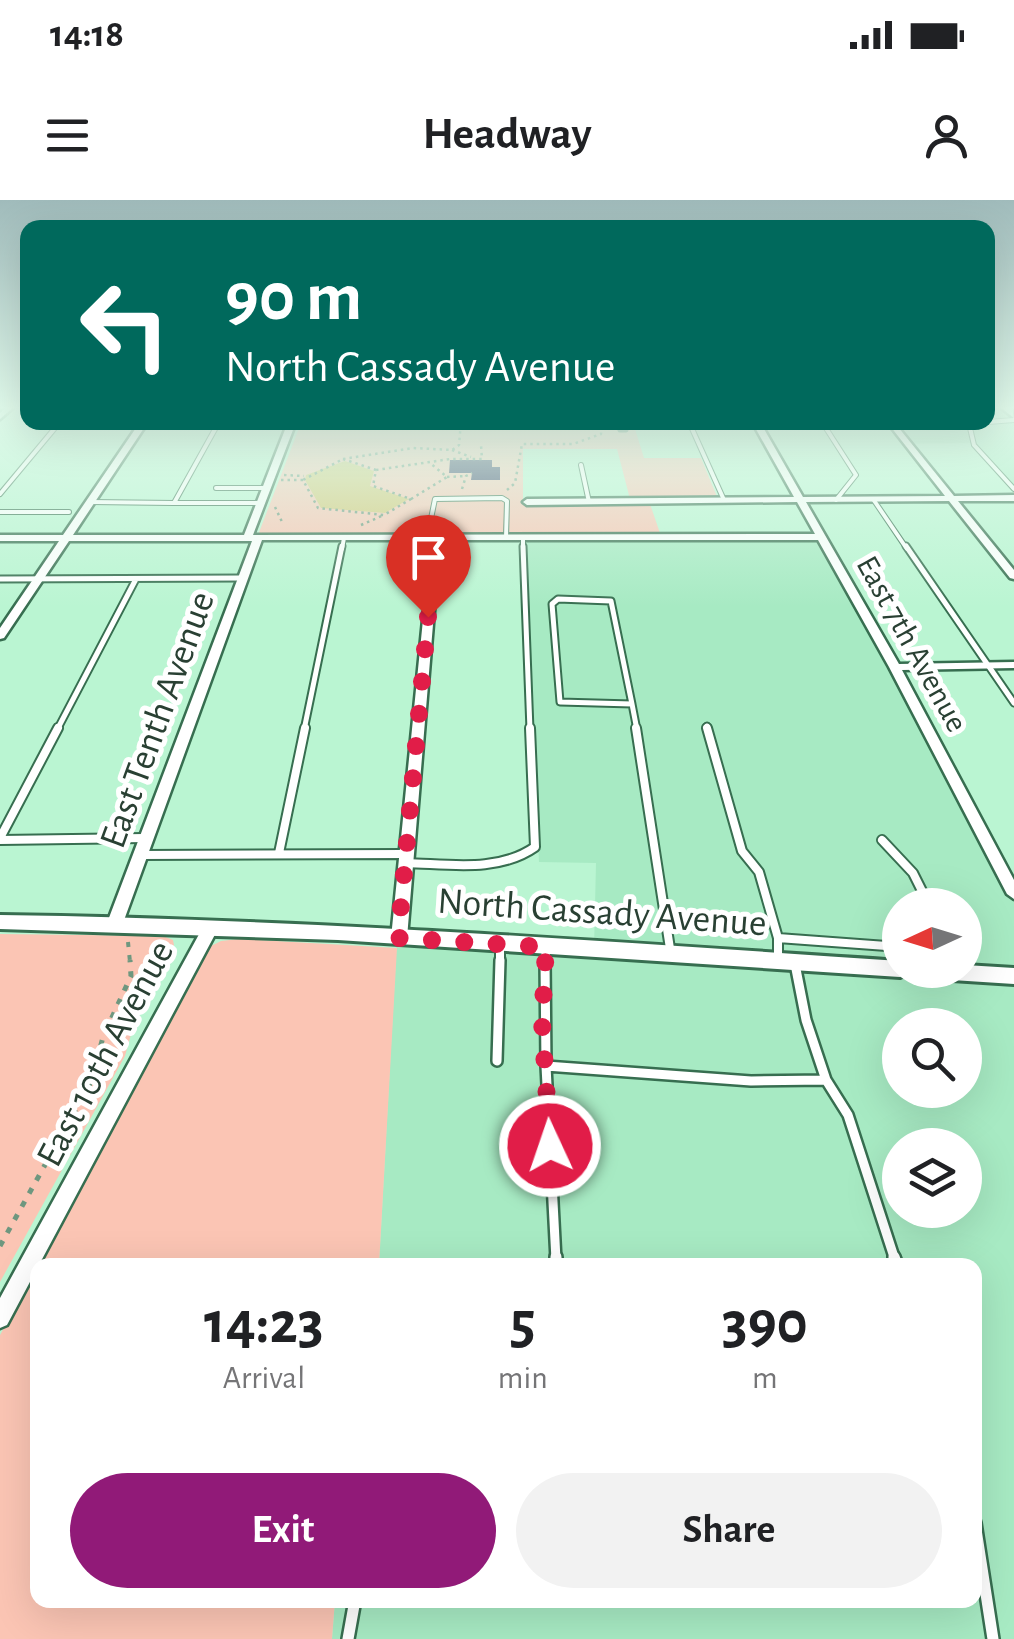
<!DOCTYPE html>
<style>
body{margin:0;font-family:"Alegreya Sans",sans-serif;background:#f2f2f2;color:#202124;height:100vh;display:flex;flex-direction:column;font-size:38px;white-space:nowrap}
*{box-sizing:border-box;margin:0}
p{font-size:32px;color:#757577}
.icon{flex:none;width:55px;height:55px;fill:none;stroke:currentColor;stroke-width:2;stroke-linecap:round;stroke-linejoin:round}
.map{position:relative;flex:1;overflow:hidden}
.sheet{position:absolute;left:30px;top:1058px;width:952px;height:350px;display:flex;flex-direction:column;background:#fff;border-radius:20px;box-shadow:0 10px 40px #0002}
.sheet>*{flex:none}
.hud{position:absolute;left:20px;top:20px;width:975px;height:210px;border-radius:20px;box-shadow:0 10px 40px #0002;background:#00695c;color:#fff;overflow:hidden}
.needle{width:65px;rotate:266deg}
.fabs{position:absolute;left:882px;top:688px;display:grid;gap:20px}
.fabs a{display:grid;place-items:center;width:100px;height:100px;border-radius:50%;background:#fff;box-shadow:0 10px 40px #0002;font-size:50px}
.pin{position:absolute;display:grid;place-items:center;width:85px;height:85px;color:#fff;margin:-102px -42px;border-radius:50% 50% 50% 0;rotate:-45deg;box-shadow:0 0 10px #0007}
.pin .icon{rotate:45deg}
.me{position:absolute;width:110px;margin:-55px;rotate:357deg;stroke-linejoin:round;filter:drop-shadow(0 0 8px #0008)}
.turn{display:flex;align-items:center;gap:35px;height:210px;padding:0 40px;font-size:45px}
.turn .icon{width:130px;height:130px;stroke-width:2.5}
.turn b{display:block;font-size:70px;line-height:85px}
.eta{display:flex;justify-content:space-evenly;align-items:center;height:170px;text-align:center}
.eta b{font-size:60px;font-weight:700;line-height:70px}
.primary-button{display:flex;gap:20px;margin-top:auto;padding:20px 40px}
.primary-button a{flex:1;height:115px;border-radius:60px;background:#911a78;color:#fff;font-size:40px;font-weight:700;line-height:115px;text-align:center}
.primary-button a+a{background:#f2f2f2;color:#202124}
.status{display:flex;justify-content:space-between;align-items:center;height:70px;padding:0 50px;background:#fff;direction:ltr}
.status svg{height:28px;fill:currentColor}
header{display:flex;justify-content:space-between;align-items:center;height:130px;padding:0 40px;background:#fff;font-size:45px;font-weight:700}
.map>svg:first-child{display:block}
.built{fill:#a7eac3;fill-rule:evenodd}
.green{fill:#fbc5b4}
.water{fill:#d5c678}
.building{fill:#313561}
.lines{fill:none;stroke-linecap:round;stroke-linejoin:round}
.service-far4-casing{stroke:#376e50;stroke-width:6}
.service-far3-casing{stroke:#376e50;stroke-width:9}
.service-far2-casing{stroke:#376e50;stroke-width:12}
.service-far1-casing{stroke:#376e50;stroke-width:14}
.service-casing{stroke:#376e50;stroke-width:16}
.minor-casing{stroke:#376e50;stroke-width:5}
.secondary-casing{stroke:#376e50;stroke-width:6}
.primary-casing{stroke:#376e50;stroke-width:5}
.path-far2{stroke:#6e977f;stroke-width:2.5;stroke-dasharray:2.5 4;stroke-linecap:butt}
.path-far1{stroke:#6e977f;stroke-width:4;stroke-dasharray:5 8;stroke-linecap:butt}
.path{stroke:#6e977f;stroke-width:5;stroke-dasharray:6 9;stroke-linecap:butt}
.service-far4{stroke:#fff;stroke-width:4}
.service-far3{stroke:#fff;stroke-width:5}
.service-far2{stroke:#fff;stroke-width:8}
.service-far1{stroke:#fff;stroke-width:9}
.service{stroke:#fff;stroke-width:11}
.minor{fill:#fff;fill-rule:evenodd}
.secondary{fill:#fff;fill-rule:evenodd}
.primary{fill:#fff;fill-rule:evenodd}
.route{stroke:#e11d48;stroke-width:18;stroke-dasharray:0 32.4}
.labels{text-anchor:middle;dominant-baseline:central;stroke-width:10;stroke-linejoin:round;paint-order:stroke}
.far-street-label{font-size:32px;fill:#294033;stroke:#fff}
.street-label{font-size:38px;fill:#294033;stroke:#fff}
</style>
<div class="status"><b>14:18</b><svg viewBox="0 0 49 12"><path d="M0 12V9h3v3zM5 12V6h3v6zM10 12V3h3v9zM15 12V0h3v12zM26 1h20v11H26zM47 4h2v5h-2z"/></svg></div>
<header><svg class="icon" aria-label="menu" viewBox="0 0 24 24"><path d="M4 6h16M4 12h16M4 18h16"/></svg>Headway<svg class="icon" aria-label="person" viewBox="0 0 24 24"><circle cx="12" cy="8" r="4"/><path d="M4 21q1-7 8-7t8 7"/></svg></header>
<div class="map">
<svg width="1014" height="1439" viewBox="0 0 1014 1439">
<rect width="100%" height="100%" fill="#baf5d2"/>
<path class="built" d="M988 206H1014V286L974 243 905 244 887 223 988 222Z
M524 335 820 337 1014 693V1439H332L335 1400H975V1065H379L397 738 594 749 596 663 539 662ZM900 705H965V770H900ZM900 825H965V890H900ZM900 945H965V1010H900Z"/>
<path class="green" d="M301 223H616L619 229H635L644 258H701L718 299H630L617 249H523V304H650L661 336 258 335Z
M0 734 163 736 173 740 174 745 133 827 125 856 0 1082Z
M239 739 397 748 379 1065H38L207 748 221 741Z
M38 1065V1400H335L332 1439H0V1135Z"/>
<path class="water" d="M345 261 374 271 370 286 409 299 385 313 321 308 305 280 306 275Z"/>
<path class="building" d="M450 260H492V267H500V280H471L472 273H449Z"/>
<g class="lines">
<defs>
<path id="service-far4" d="M689 222 724 300
M822 222 856 275 836 300
M986 222 970 228 974 245 1014 289
M988 222 1014 220
M581 265 589 302
M216 288H267
M0 294 60 222
M873 299 907 349
M90 302 174 303 219 222
M174 303H261
M0 312H69
M427 338 435 299 502 298 507 301 506 338
M523 338V349
M342 349 344 338"/>
<path id="service-far3" d="M523 346 530 530
M906 346 1014 503
M0 379 243 378
M558 399 611 401 632 504 560 502 552 404Z
M632 504 637 530
M707 526 708 530
M57 530 136 379
M304 530 342 346"/>
<path id="service-far2" d="M636 528 671 755
M707 528 742 651 759 672 778 738
M0 638 58 528
M0 640 145 638
M882 640 913 673 929 705
M279 653 305 528
M140 655 406 654
M406 663C449 664 498 673 535 647L530 528
M778 760V738L900 747
M500 762V744
M545 762 546 747"/>
<path id="service-far1" d="M545 760 546 866 751 881 826 880 806 820 795 764
M497 861 500 760
M546 866 556 1060
M826 880 848 915 895 1060"/>
<path id="service" d="M556 1057V1065
M894 1057 897 1065
M975 1323 993 1439
M348 1439 355 1400"/>
<path id="minor" d="M7 206H15L0 219V213Z
M140 222H148L73 335H244L288 222H296L253 335 815 334 797 302 527 305 523 302 527 299 794 297 752 222H760L803 297 945 296 887 222H894L954 296 1014 295V301H958L1014 370V379L1010 378 949 301 806 302 899 464 1014 462V468L902 470 1014 680V699L1007 694 889 467 818 340H440L407 738 404 742H394L391 738 431 340H262L123 723 115 728 110 727 107 723 252 341H69L4 438 0 439V428L59 341H0V335H63Z
M617 222H625L626 230H620Z
M211 722 219 727 7 1125 0 1128V1098L203 727Z"/>
<path id="secondary" d="M0 715C301 719 600 741 900 761V770H965V765L1014 768V784L921 778 910 772 900 777 338 740 0 729Z"/>
<path id="primary" d="M999 206H1012L1014 218Z"/>
</defs>
<use href="#service-far4" class="service-far4-casing"/>
<use href="#service-far3" class="service-far3-casing"/>
<use href="#service-far2" class="service-far2-casing"/>
<use href="#service-far1" class="service-far1-casing"/>
<use href="#service" class="service-casing"/>
<use href="#minor" class="minor-casing"/>
<use href="#secondary" class="secondary-casing"/>
<use href="#primary" class="primary-casing"/>
<path class="path-far2" d="M452 250 471 257
M343 259 413 248 452 250 459 245 461 222
M343 259 376 270 373 286 411 299 384 315 318 308 303 280Z
M376 270 450 259H482L481 245
M284 275 304 276
M447 277 466 276
M281 280H303
M462 289 466 276 472 273
M507 290 515 283 522 244H573L601 234 602 222
M411 299 447 277 430 263
M275 307 283 324
M361 325 384 315"/>
<path class="path-far1" d="M128 742 130 762"/>
<path class="path" d="M0 1046 91 882 103 837 131 776 130 760"/>
<use href="#service-far4" class="service-far4"/>
<use href="#service-far3" class="service-far3"/>
<use href="#service-far2" class="service-far2"/>
<use href="#service-far1" class="service-far1"/>
<use href="#service" class="service"/>
<use href="#minor" class="minor"/>
<use href="#secondary" class="secondary"/>
<use href="#primary" class="primary"/>
</g>
<linearGradient id="sky" x2="0" y2="1"><stop stop-color="#a0bbbb"/><stop offset="0.51" stop-color="#e0faeb"/><stop offset="1" stop-color="#e0faeb" stop-opacity="0"/></linearGradient>
<rect width="1014" height="407" fill="url(#sky)"/>
<g class="lines">
<path class="route" d="M428 417 398 738 546 747 542 822 550 946"/>
</g>
<g class="labels">
<g class="far-street-label">
<text transform="translate(912 444) rotate(61)">East 7th Avenue</text>
</g>
<g class="street-label">
<text transform="translate(158 520) rotate(-70)">East Tenth Avenue</text>
<text transform="translate(602 713) rotate(4)">North Cassady Avenue</text>
<text transform="translate(106 854) rotate(-62)">East 10th Avenue</text>
</g>
</g>
</svg>
<div class="fabs">
<a><svg class="needle" viewBox="-14 -14 28 28"><path d="M0-13l5 13h-10z" fill="#e53935"/><path d="M0 13l5-13h-10z" fill="#757577"/></svg></a>
<a><svg class="icon" aria-label="search" viewBox="0 0 24 24"><circle cx="10" cy="10" r="6"/><path d="M15 15l6 6"/></svg></a>
<a><svg class="icon" aria-label="layers" viewBox="0 0 24 24"><path d="M12 4l9 5-9 5-9-5zM3 14l9 5 9-5"/></svg></a>
</div>
<div class="pin" style="left:428px;top:417px;background:#d93025"><svg class="icon" aria-label="arrive" viewBox="0 0 24 24"><path d="M6 21V4h12l-3 4 3 4H6"/></svg></div>
<svg class="me" style="left:550px;top:946px" viewBox="-20 -20 40 40"><circle r="17" fill="#e11d48" stroke="#fff" stroke-width="3"/><path d="M0-11L8 9 0 5-8 9z" fill="#fff"/></svg>
<div class="hud">
<div class="turn"><svg class="icon" aria-label="left" viewBox="0 0 24 24"><path d="M17 20v-9H6M10 6l-5 5 5 5"/></svg><div><b>90 m</b>North Cassady Avenue</div></div>
</div>
<section class="sheet">
<div class="eta">
<div><b>14:23</b><p>Arrival</p></div>
<div><b>5</b><p>min</p></div>
<div><b>390</b><p>m</p></div>
</div>
<div class="primary-button"><a>Exit</a><a>Share</a></div>
</section>
</div>
